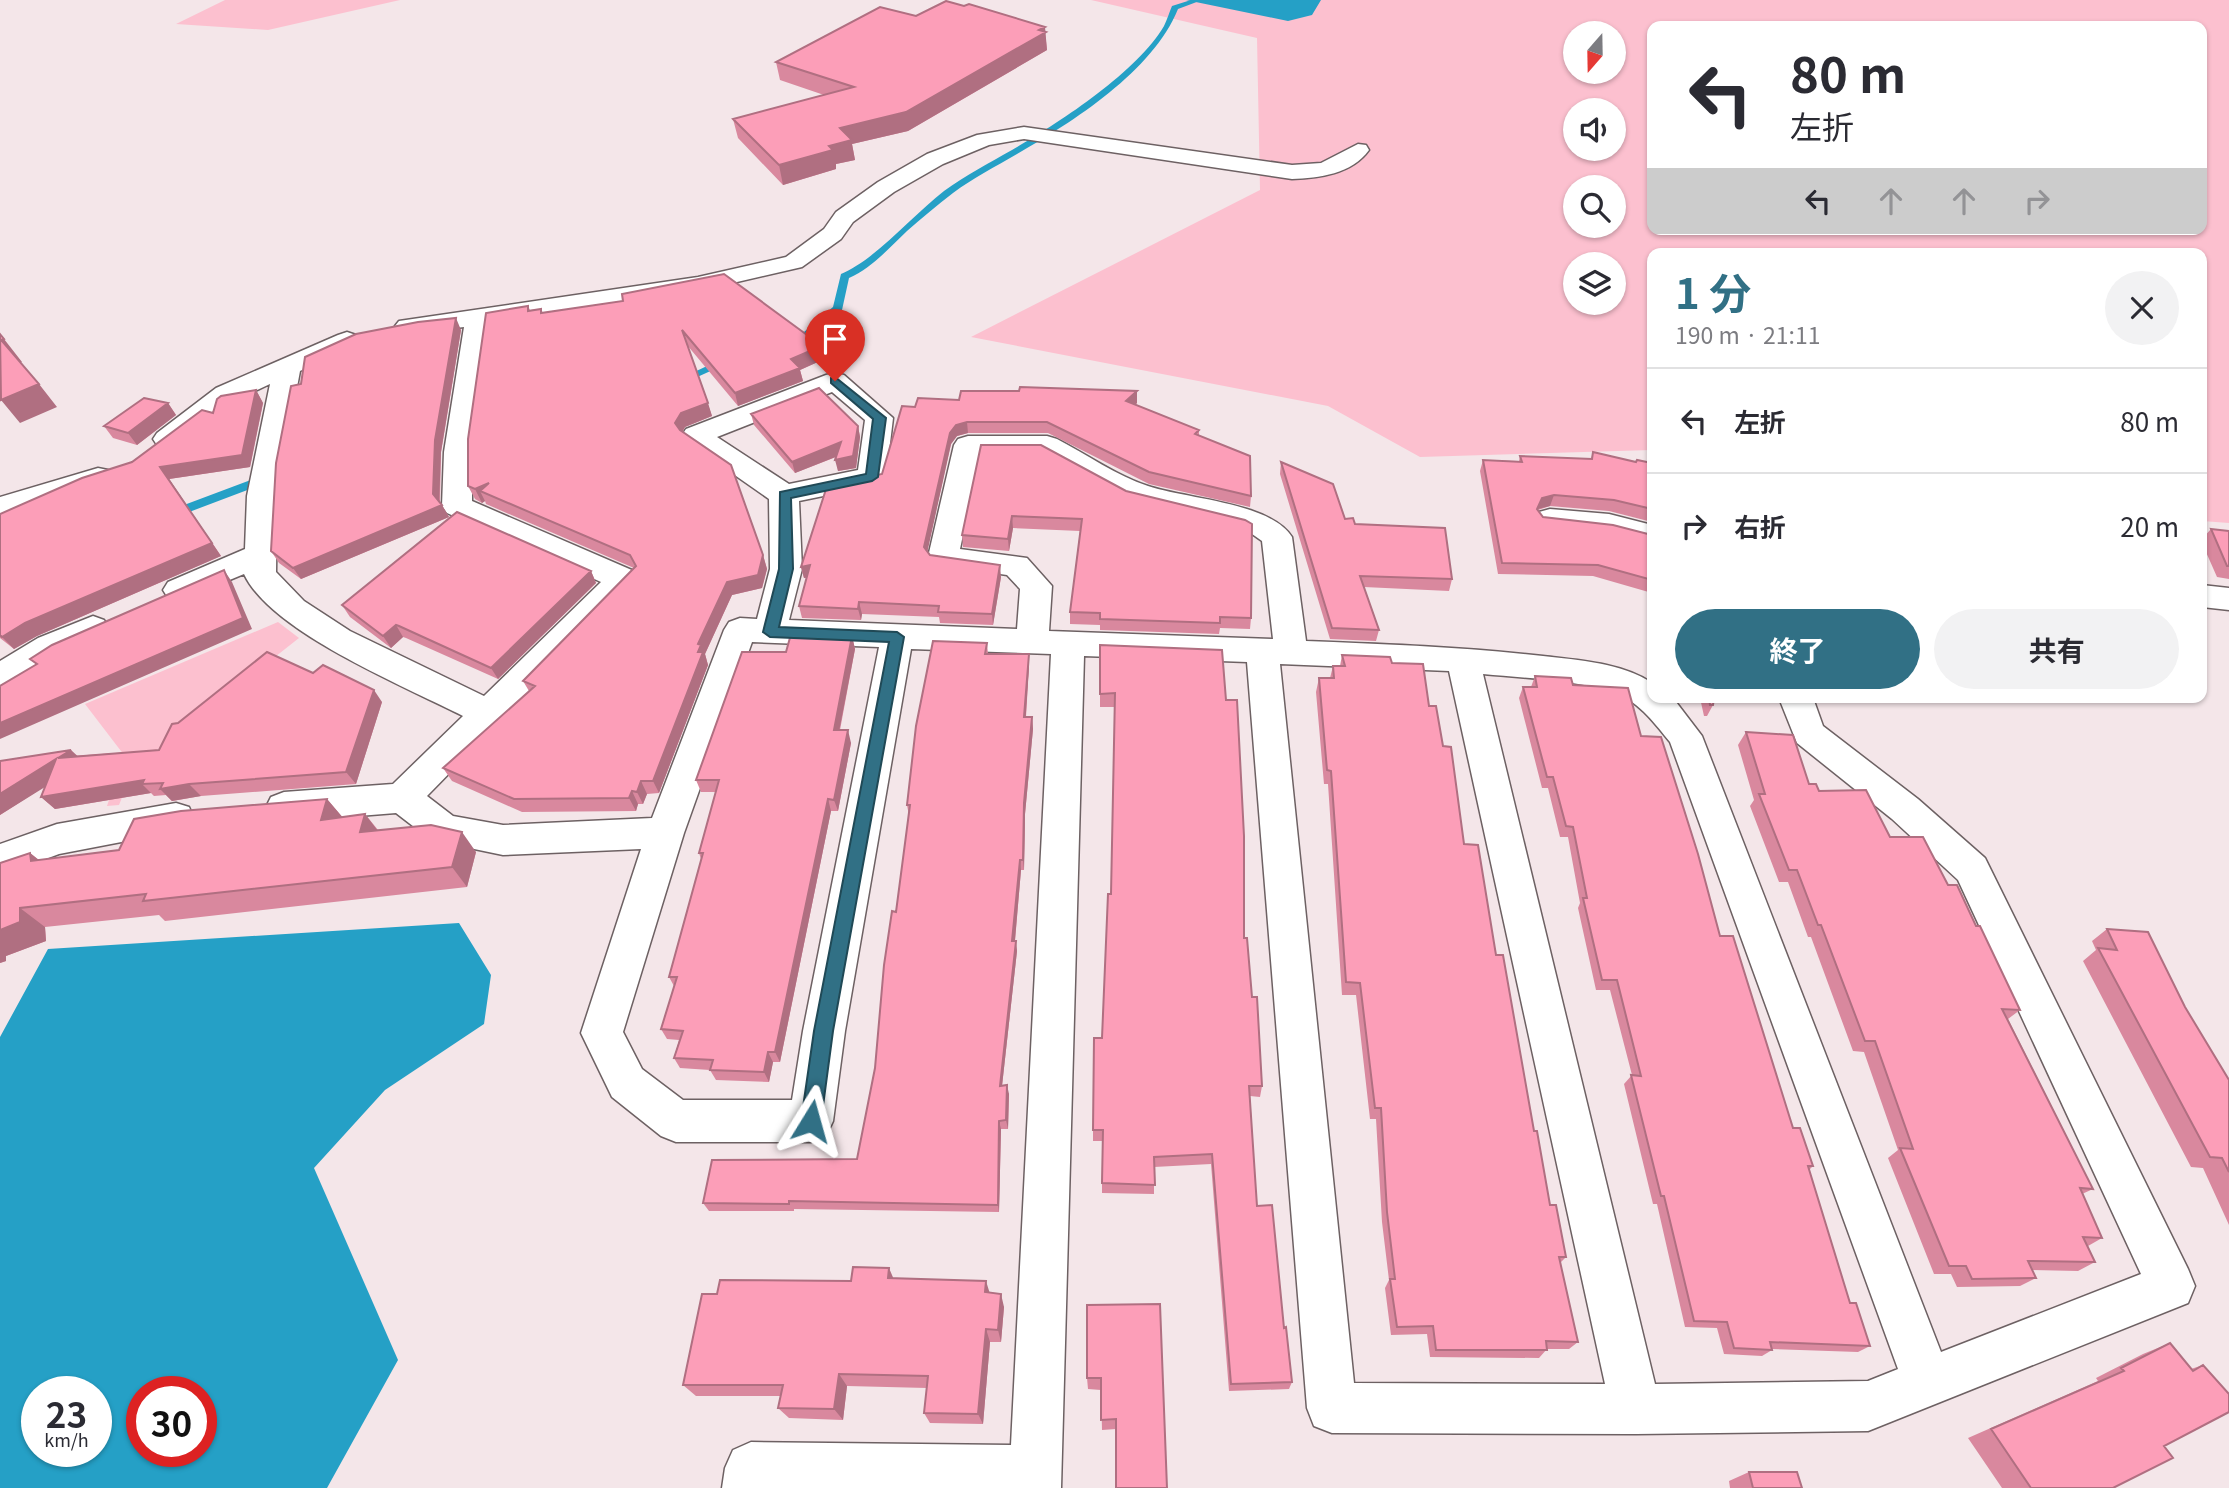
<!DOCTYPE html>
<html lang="ja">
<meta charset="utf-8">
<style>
body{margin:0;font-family:Georgia,"Noto Sans JP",serif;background:#f2f2f3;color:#2b2b33;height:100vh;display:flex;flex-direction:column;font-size:26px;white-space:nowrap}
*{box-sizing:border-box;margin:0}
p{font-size:23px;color:#7c7c81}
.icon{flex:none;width:38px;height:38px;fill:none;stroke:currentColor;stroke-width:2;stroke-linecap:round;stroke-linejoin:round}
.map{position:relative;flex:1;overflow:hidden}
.panel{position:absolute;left:1647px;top:248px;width:560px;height:455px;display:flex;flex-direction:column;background:#fff;border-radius:14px;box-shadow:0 2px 5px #0004}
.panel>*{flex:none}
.banner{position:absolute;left:1647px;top:21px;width:560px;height:214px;border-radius:14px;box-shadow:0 2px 5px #0004;background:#fff;color:#2b2b33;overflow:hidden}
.needle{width:46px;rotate:200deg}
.controls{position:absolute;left:1563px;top:21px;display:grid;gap:14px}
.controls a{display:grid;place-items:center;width:63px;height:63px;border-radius:50%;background:#fff;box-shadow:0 2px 5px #0004;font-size:35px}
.speed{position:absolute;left:21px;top:1376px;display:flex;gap:14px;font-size:35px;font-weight:700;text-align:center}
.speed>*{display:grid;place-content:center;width:91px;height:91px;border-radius:50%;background:#fff;box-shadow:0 2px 5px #0004;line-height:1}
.speed small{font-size:18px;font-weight:400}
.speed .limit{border:10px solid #d22;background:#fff;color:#111}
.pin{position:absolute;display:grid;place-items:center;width:60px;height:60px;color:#fff;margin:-72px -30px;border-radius:50% 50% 50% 0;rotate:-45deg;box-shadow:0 0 7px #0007}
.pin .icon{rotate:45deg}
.me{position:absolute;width:77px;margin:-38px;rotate:8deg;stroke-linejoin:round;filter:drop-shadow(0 0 5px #0008)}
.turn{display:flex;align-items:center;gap:24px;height:147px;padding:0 28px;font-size:32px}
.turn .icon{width:91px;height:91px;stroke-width:2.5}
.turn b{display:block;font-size:49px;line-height:60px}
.lanes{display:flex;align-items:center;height:66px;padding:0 28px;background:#0003;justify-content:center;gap:35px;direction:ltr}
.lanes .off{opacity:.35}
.round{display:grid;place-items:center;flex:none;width:74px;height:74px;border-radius:37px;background:#f2f2f3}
.summary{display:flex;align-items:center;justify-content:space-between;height:119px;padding:0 28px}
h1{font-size:42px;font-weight:700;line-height:52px;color:#317085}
.primary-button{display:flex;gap:14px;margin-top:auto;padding:14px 28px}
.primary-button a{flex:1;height:80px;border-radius:42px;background:#317085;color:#fff;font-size:28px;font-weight:700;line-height:80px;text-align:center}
.primary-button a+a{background:#f2f2f3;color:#2b2b33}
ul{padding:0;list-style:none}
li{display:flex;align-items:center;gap:21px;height:105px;padding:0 28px;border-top:2px solid #e1e1e2}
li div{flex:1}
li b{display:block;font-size:26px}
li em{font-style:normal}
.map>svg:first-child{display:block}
.green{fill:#fcc0cf;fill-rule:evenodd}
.water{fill:#25a0c6;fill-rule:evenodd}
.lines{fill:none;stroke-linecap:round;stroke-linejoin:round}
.stream{fill:#25a0c6;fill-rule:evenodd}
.street-casing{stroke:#6d6163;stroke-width:3}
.street{fill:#fff;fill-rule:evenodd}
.wall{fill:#d9889e}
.shaded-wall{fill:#b06f81}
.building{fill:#fc9eb8;stroke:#b06f81;stroke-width:2}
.route{fill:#317085;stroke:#204956;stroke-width:2}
</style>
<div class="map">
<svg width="2229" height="1488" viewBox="0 0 2229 1488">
<rect width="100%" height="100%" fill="#f4e6e9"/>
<path class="green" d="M225 0H400L268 30 176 24Z
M1091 0H2229V523L2202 521V254H1652V450L1420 457 1328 406 971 337 1260 190 1257 38ZM1652 26H2202V229H1652ZM1575 33H1614V72H1575ZM1575 110H1614V149H1575ZM1575 187H1614V226H1575ZM1575 264H1614V303H1575Z
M278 622 299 638 134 768 119 805 107 806 124 755 85 704Z"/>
<path class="water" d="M1186 0H1321L1312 15 1288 21Z
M459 923 491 975 484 1024 385 1090 314 1168 398 1360 327 1488H0V1037L48 949ZM37 1391H96V1451H37ZM142 1391H201V1451H142Z"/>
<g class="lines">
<path class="stream" d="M1191 0H1202L1178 9C1153 71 1073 122 1017 154 995 167 973 178 953 193 937 205 922 218 907 231 889 248 872 268 849 278L842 310 811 337 786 340V336L804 332 833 307 841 274C875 260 913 215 944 191 966 175 989 163 1012 150 1059 123 1137 72 1164 26 1167 20 1169 13 1172 6Z
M722 359 726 360V364L684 383 680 384 675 381Z
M267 474 273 478 271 481 176 517 172 518 166 514 168 511Z"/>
<defs>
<path id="street" d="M1024 127 1292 165 1321 163 1358 144 1366 145 1369 150C1352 174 1319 178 1292 179L1024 139 989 145 943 164 894 192 853 222 841 239 802 267 698 291 490 324 472 452V501L634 571 639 579 427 796 453 816 503 825 652 818 724 630 729 622 740 618 757 619 770 569 769 499 686 441 682 435 686 429 826 375 835 373 844 375 893 418 886 477 882 484 799 501 802 569 789 620 1017 629 1020 589 1007 575 932 564 928 557 954 445 958 439 968 436H1047L1057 439C1086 454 1117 476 1148 486 1186 499 1270 502 1292 537L1306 641C1385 644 1464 647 1543 656 1578 660 1623 663 1652 683V698H1673L1702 736 1941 1352 2141 1274 1958 880 1892 819 1797 743 1779 698H1813L1823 726 1918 799 1985 858 2188 1269 2195 1286 2188 1303 1868 1431 1636 1434 1332 1433 1314 1426 1307 1408 1247 662 1084 656 1061 1488H722L725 1468 733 1450 751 1442 1011 1445 1051 654 911 649 845 1031 833 1121 826 1136 811 1142H676L661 1136 612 1097 581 1033 641 849 503 855 431 840 396 813 284 822 271 817 266 807 271 797 284 792 393 784 463 716C406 687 271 632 244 574L179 601 168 598 163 590 168 582 245 549 247 496 270 384 236 400 177 445 167 448 157 445 153 439 157 433 216 388 338 335 347 332 356 335 360 340 356 345 300 371 277 496 276 572 304 601 350 631 484 696 601 582 447 513 442 506 444 452 464 327 408 334 399 331 395 326 399 321 698 277 786 257 824 229 836 212 878 182 927 154 977 135ZM832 392 865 420 858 470 789 484 717 437ZM980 454H1042L1127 500 1245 529 1262 541 1273 639 1049 631 1052 586 1027 558 960 549ZM752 642 879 647 803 1031 792 1100H683L642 1069 623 1032 684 833ZM1280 664 1449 671 1605 1384 1354 1383ZM1483 674C1523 678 1581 680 1618 694 1640 703 1656 725 1670 742L1898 1369 1868 1381 1655 1384Z
M98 468 108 470 112 477 108 484 0 517V497Z
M1550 509 1609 514 1652 525V545L1609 534 1539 526 1535 519 1539 512Z
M2202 585 2229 588V610L2202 607Z
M93 616 104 620 109 628C100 643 78 646 62 654 41 665 23 682 0 689V661L38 638Z
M176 803 189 807 194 818 189 829 59 854 0 876V844L57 824Z"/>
</defs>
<use href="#street" class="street-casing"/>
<use href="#street" class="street"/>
</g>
<path class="wall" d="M916 16 1045 32 1047 50 908 131 852 144 855 160 836 164V169L783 185 738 138 733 119 824 95 780 80 776 62Z
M623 301 821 357 819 358 820 361 800 370 803 381 738 406 687 345 712 416 685 427 683 431 763 555 767 569 762 588 732 595 705 654 708 665 659 793 647 794 643 804H638L636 811 522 812 452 781 443 768 529 691 523 681 634 568 486 504 485 501 482 503 475 499 468 486 528 306 530 310 541 309 543 313Z
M461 330 441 452 440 502 449 517 301 579 279 563 271 551 301 384Z
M256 390 263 403 250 467 169 479 221 556 37 636 14 649 0 638V514L132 462 213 413Z
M959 400 1137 403 1135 405 1199 430V435L1251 496 1250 507 1149 484 1048 433H968L957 436 951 444 927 551 930 555 1001 577 993 625 940 623 939 617 862 614 861 620 802 618 799 606 807 578H804L801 567 882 474 915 407Z
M168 403 176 415 137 445 113 438 104 426Z
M751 414 858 426 860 437 856 468 838 471 836 457 795 473 754 425Z
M981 445 1251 618 1250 629 1220 628 1219 634 1100 630V625L1070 624V612L1080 531 1013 528 1009 551 963 547 962 535Z
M1593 452 1636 462 1652 463V522L1609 511 1550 506 1538 510 1543 517 1652 535V593L1593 576 1498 574 1480 471 1483 460 1519 461 1520 456 1591 459Z
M1281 462 1345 519 1452 579 1449 591 1364 587 1379 630 1376 641 1330 639 1280 474Z
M2211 529 2229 531V579L2217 577 2202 543V539Z
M591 571 596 583 498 679 406 638 403 637 391 648 350 617 342 605Z
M852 636 855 649 840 730 851 743 838 811H831L780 1062H773L769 1082 716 1080 710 1070 680 1068 674 1058 679 1040 667 1039 661 1029 674 986 669 977 701 859 699 853 716 792H701L696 780 786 652Z
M987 643 988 654H1029V666L1026 717H1032L1033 729 1025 814 1024 870H1021L1015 941 1017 951 1002 1086 1009 1094 1008 1129H1001L999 1212 794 1209V1211H709L703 1203 857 1159 875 1068 909 816 907 805Z
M1100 645 1244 938 1262 1086 1260 1097 1250 1096 1257 1206 1284 1328 1292 1382 1289 1389 1229 1391 1211 1164 1154 1167V1194L1102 1193V1141H1093V1130L1102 1038 1111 894 1115 707H1100Z
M1342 655 1392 663 1429 706 1443 746 1464 844 1496 955 1550 1205 1566 1257 1560 1263 1578 1342 1569 1349H1547L1539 1358 1430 1357 1427 1334 1391 1335 1385 1288 1389 1280 1382 1222 1376 1119H1370L1356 995H1342L1328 784H1324L1316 692 1319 678H1330L1333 666H1340Z
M313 673 382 702 356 784 201 796 172 801 166 795 154 796 151 793 55 809 41 797 45 786 0 815V761L159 750 178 723Z
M1535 676 1573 685 1641 736 1720 936 1793 1128 1813 1166 1809 1170 1850 1303 1870 1346 1858 1352 1772 1349V1350L1762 1356 1724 1354 1717 1328 1685 1327 1657 1204H1653L1624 1084 1632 1075 1610 990H1596L1578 908 1580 903 1568 837H1560L1548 788H1542L1519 698 1523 687H1531Z
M1700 698H1714L1713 705 1707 716H1704Z
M1746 732 1809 784 1890 837 1948 885 1976 926 2020 1010 2008 1019 2093 1189 2082 1194 2102 1238 2088 1246 2095 1262 2078 1271 2032 1270 2036 1278 2020 1286 1957 1287 1951 1274H1934L1888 1158 1898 1150 1864 1052 1853 1051 1811 937H1808L1788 882H1779L1750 806 1754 800 1738 745Z
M327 799 342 817 365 814 378 830 476 852 467 887 165 921 159 915 45 927 46 941 6 956V961L0 963 30 853 39 860 119 850Z
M2107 929 2185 1007 2229 1080V1225L2203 1168 2191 1167 2083 961 2096 950 2092 941Z
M894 1278 990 1293 1004 1307 1001 1342H990L983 1424 930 1423 924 1413 927 1388 847 1386 843 1420 789 1418 778 1408 781 1396H696L683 1385 717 1294 851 1281Z
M1160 1304 1116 1429 1102 1430 1101 1390 1088 1389 1087 1378Z
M2170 1343 2191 1369 2203 1365 2164 1446 2113 1488H2002L1968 1438 2098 1381 2096 1378 2143 1354Z
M1749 1472 1802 1488H1730L1729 1481Z"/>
<path class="shaded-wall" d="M1045 27 1047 50 908 131 852 144 855 160 836 164V169L783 185 779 165 829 146 840 128Z
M456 318 461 330 441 452 439 506 433 494 435 440Z
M4 339 22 362 19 363 1 340Z
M818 343 821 357 819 358 820 361 800 370 803 381 738 406 735 393Z
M39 384 57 407 20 423 1 400Z
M256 390 263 403 250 467 169 479 221 556 37 636 14 649 2 637 160 467Z
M1137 391V403L1126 413V401Z
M168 403 176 415 137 445 128 433Z
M708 403 712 416 685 427 680 436 675 423 681 413Z
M967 422 968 433 957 436 951 444 926 558 924 547 950 433 956 425Z
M858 426 860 437 856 468 838 471 835 460Z
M841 442 843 454 795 473 792 462Z
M489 483 480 491 485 501 482 503 475 489Z
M1554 495 1550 506 1538 509 1533 520 1537 509 1542 498Z
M442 505 449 517 301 579 293 568Z
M1012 516 1013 528 1009 551 1008 539Z
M763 555 767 569 762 588 732 595 705 654 708 665 659 793 653 781 698 652V644L727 582Z
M810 565 813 576 804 578 801 567Z
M1000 565 1001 577 993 625 992 614Z
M224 570 232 582 252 629 0 739V723Z
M591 571 596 583 498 679 491 668Z
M859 602 862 614 861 620 858 609Z
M396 625 403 637 391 648 383 636Z
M852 636 855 649 837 742 834 730Z
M1029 654V666L1025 728 1024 717Z
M374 690 382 702 356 784 346 772Z
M1032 717 1033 729 1025 814 1024 870 1023 860 1024 803Z
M848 730 851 743 838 811 834 800Z
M71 750 84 762 58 758Z
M56 759 69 772 0 815V794Z
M144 780 142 784 151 793 55 809 41 797Z
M641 781 647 794 643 804 637 792Z
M189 784 201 796 172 801 160 789Z
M632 791 638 804 636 811 629 798Z
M327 799 345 820H321Z
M828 799 831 811 780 1062 775 1052Z
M365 814 381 835 360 832Z
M462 832 476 852 467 887 452 867Z
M30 853 55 873 31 861Z
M1020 860 1021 870 1014 951 1012 941Z
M20 908 45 927 46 941 6 956V961L0 963V930Z
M1016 941 1017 951 1001 1095 1000 1086Z
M768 1052 773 1062 769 1082 764 1072Z
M1007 1085 1009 1094 1008 1129 1006 1120Z
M999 1121 1001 1129 999 1212 998 1205Z
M889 1268 895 1282 888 1278Z
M986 1281 990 1294 985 1292Z
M1001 1294 1004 1307 1001 1342 998 1330Z
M986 1329 990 1342 983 1424 978 1414Z
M839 1374 847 1386 843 1420 834 1409Z"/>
<path class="building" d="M946 1 964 6 969 4 1045 27 1039 30 1046 32 906 112 840 128 852 140 829 146 833 150 779 165 733 119 854 87 776 62 880 7 916 16Z
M724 274 818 343 814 345 817 348 791 359 800 368 735 393 682 330 708 403 681 413 675 423 680 430 731 465 763 555 758 575 727 582 698 644 701 645 698 652H703L653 781H641L637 792 632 791 629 798 514 799 443 768 535 686 523 681 636 566 630 555 480 491 489 483 475 489 468 486V439L486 313 528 306V311L541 309V313L623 301 622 294Z
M456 318 435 440 433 494 442 505 293 568 271 551 276 463 291 386 301 384 305 357 356 334 418 322Z
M0 334 4 339 1 340 39 384 1 400Z
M1020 387 1137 391 1126 401 1199 430 1195 434 1250 456 1251 496 1149 472 1047 422H967L956 425 950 433 924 547 930 555 1000 565 992 614 938 612 939 606 859 602 858 609 799 606 810 565 801 567 827 486 882 474 902 406 915 407 918 398 959 400 961 391H1019Z
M819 388 858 426 853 456 835 460 841 442 792 462 751 414Z
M256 390 242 455 160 467 212 543 25 623 2 637 0 635V514L82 478 132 462 202 410 213 413 217 399 221 396Z
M144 398 168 403 128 433 104 426Z
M981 445H1041L1126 491 1245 520 1252 524 1251 618 1220 617V623L1100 619V613L1070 612 1082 519 1012 516 1008 539 962 535Z
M1593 452 1636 462 1637 460 1652 463V509L1614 500 1554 495 1542 498 1537 509 1543 517 1613 525 1652 535V580L1598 565 1502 563 1483 460 1522 462 1520 456 1592 459Z
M1281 462 1333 484 1345 519 1353 518 1355 524 1445 528 1452 579 1360 576 1379 630 1332 628Z
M457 512 591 571 491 668 399 626 396 625 383 636 342 605Z
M2211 529 2229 531V566H2227Z
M224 570 243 618 0 723V686L37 664 30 659 52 645Z
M791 634 852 636 834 730H848L834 800 828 799 775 1052H768L764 1072 710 1070 713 1060 674 1058 683 1031 661 1029 677 977H669L703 853H699L719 780H696L742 652H786Z
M933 641 987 643 985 654H1029L1024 717H1032L1024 803 1023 860H1020L1012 941H1016L1000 1086 1007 1085 1006 1120 999 1121 998 1205 789 1201V1204L703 1203 712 1160 857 1159 875 1068 884 965 892 911 896 912 910 805H907L916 726Z
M1100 645 1222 650 1226 700H1237L1244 836V938H1247L1252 997H1257L1262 1086H1249L1257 1206 1272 1205 1284 1328 1286 1327 1292 1382 1231 1384 1212 1154 1154 1157 1155 1185 1102 1183 1103 1130H1093L1094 1038H1102L1108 894H1111L1115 693 1100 694Z
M267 652 313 673 323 665 374 690 346 772 189 784 160 789 163 783 142 784 144 780 41 797 56 759 0 794V761L71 750 58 758 159 750 172 724 178 723Z
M1342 655 1390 657 1392 663 1423 664 1429 706H1436L1443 746 1451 747 1464 844 1478 845 1496 955H1503L1534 1131H1537L1550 1205H1556L1566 1257H1559L1578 1342 1546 1341 1547 1350H1436L1433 1326 1397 1327 1390 1279H1395L1387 1212 1381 1108H1375L1360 983 1346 982 1331 771 1327 770 1319 678H1334L1333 666H1345Z
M1535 676 1571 678 1573 685 1628 688 1641 736 1661 737 1698 854 1720 936H1733L1793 1128H1800L1813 1166H1808L1850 1303H1856L1870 1346 1770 1342 1772 1350 1734 1348 1727 1322 1694 1321 1664 1196H1661L1631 1075 1641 1076 1617 980H1602L1583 898H1587L1573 827 1566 826 1553 777H1547L1523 687H1537Z
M1709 698H1714L1713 705H1710Z
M1746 732 1793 735 1809 784H1816L1819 791 1866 790 1890 837H1923L1948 885H1957L1976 926H1980L2020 1010 2002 1009 2093 1189 2080 1188 2102 1238 2083 1237 2095 1262 2028 1261 2036 1278 1972 1279 1966 1266H1949L1900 1148 1913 1149 1875 1041H1865L1821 925H1818L1797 870H1789L1759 794H1765Z
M327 799 321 820 365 814 360 832 431 825 462 832 452 867 143 901 146 894 20 908V922L0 930V863L30 853 31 861 119 850 134 819 181 811Z
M2107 929 2148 932 2185 1007 2229 1080V1172L2222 1158 2210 1157 2098 948 2117 950Z
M853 1267 889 1268 888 1278 986 1281 985 1292 1001 1294 998 1330 986 1329 978 1414 924 1413 928 1376 839 1374 834 1409 778 1408 783 1385H683L702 1294H717L720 1280 851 1281Z
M1160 1304 1167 1488H1116V1419L1101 1420V1378H1087V1305Z
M2170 1343 2193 1371 2203 1365 2229 1394V1412L2164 1446 2173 1458 2113 1488H2031L1991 1429 2124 1371 2121 1368Z
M1749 1472H1797L1802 1488H1753Z"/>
<path class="route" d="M835 377 886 418 878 477 872 481 791 498 793 569 779 627 897 632 904 637 833 1031 821 1121 818 1128 811 1131 804 1128 801 1121 814 1031 889 642 770 637 763 632 779 569 780 492 866 474 873 419 831 383V378Z"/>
</svg>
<div class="controls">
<a><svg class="needle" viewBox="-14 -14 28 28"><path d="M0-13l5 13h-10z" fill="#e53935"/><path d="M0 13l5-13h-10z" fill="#7c7c81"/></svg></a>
<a><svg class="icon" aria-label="sound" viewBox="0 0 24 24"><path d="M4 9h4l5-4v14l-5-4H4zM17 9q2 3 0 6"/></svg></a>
<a><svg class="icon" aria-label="search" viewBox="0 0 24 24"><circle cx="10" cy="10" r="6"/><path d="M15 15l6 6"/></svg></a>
<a><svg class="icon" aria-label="layers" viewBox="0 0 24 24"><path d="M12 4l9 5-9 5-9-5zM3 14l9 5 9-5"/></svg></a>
</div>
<div class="speed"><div>23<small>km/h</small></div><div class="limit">30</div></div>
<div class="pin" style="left:835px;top:381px;background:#d93025"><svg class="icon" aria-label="arrive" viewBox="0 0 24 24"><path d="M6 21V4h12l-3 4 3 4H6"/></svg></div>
<svg class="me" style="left:811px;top:1121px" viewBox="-20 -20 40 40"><path d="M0-17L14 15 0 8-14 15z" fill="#317085" stroke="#fff" stroke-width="4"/></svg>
<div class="banner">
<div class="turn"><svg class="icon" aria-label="left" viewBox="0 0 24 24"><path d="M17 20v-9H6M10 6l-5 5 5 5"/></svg><div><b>80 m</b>左折</div></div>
<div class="lanes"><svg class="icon" aria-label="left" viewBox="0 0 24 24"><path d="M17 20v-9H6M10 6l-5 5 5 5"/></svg><svg class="icon off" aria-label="ahead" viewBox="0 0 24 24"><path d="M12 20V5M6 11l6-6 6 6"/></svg><svg class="icon off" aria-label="ahead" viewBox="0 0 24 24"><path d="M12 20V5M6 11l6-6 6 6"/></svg><svg class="icon off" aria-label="right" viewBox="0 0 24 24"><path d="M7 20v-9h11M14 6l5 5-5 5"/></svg></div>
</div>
<section class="panel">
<div class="summary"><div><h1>1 分</h1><p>190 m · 21:11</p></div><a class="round"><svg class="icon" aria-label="close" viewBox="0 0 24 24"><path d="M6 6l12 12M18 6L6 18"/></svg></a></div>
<ul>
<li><svg class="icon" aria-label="left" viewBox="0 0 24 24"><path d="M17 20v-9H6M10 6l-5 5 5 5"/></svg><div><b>左折</b></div><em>80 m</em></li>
<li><svg class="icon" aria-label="right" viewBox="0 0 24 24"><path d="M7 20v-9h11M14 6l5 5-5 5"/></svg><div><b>右折</b></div><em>20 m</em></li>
</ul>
<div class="primary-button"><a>終了</a><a>共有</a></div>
</section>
</div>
